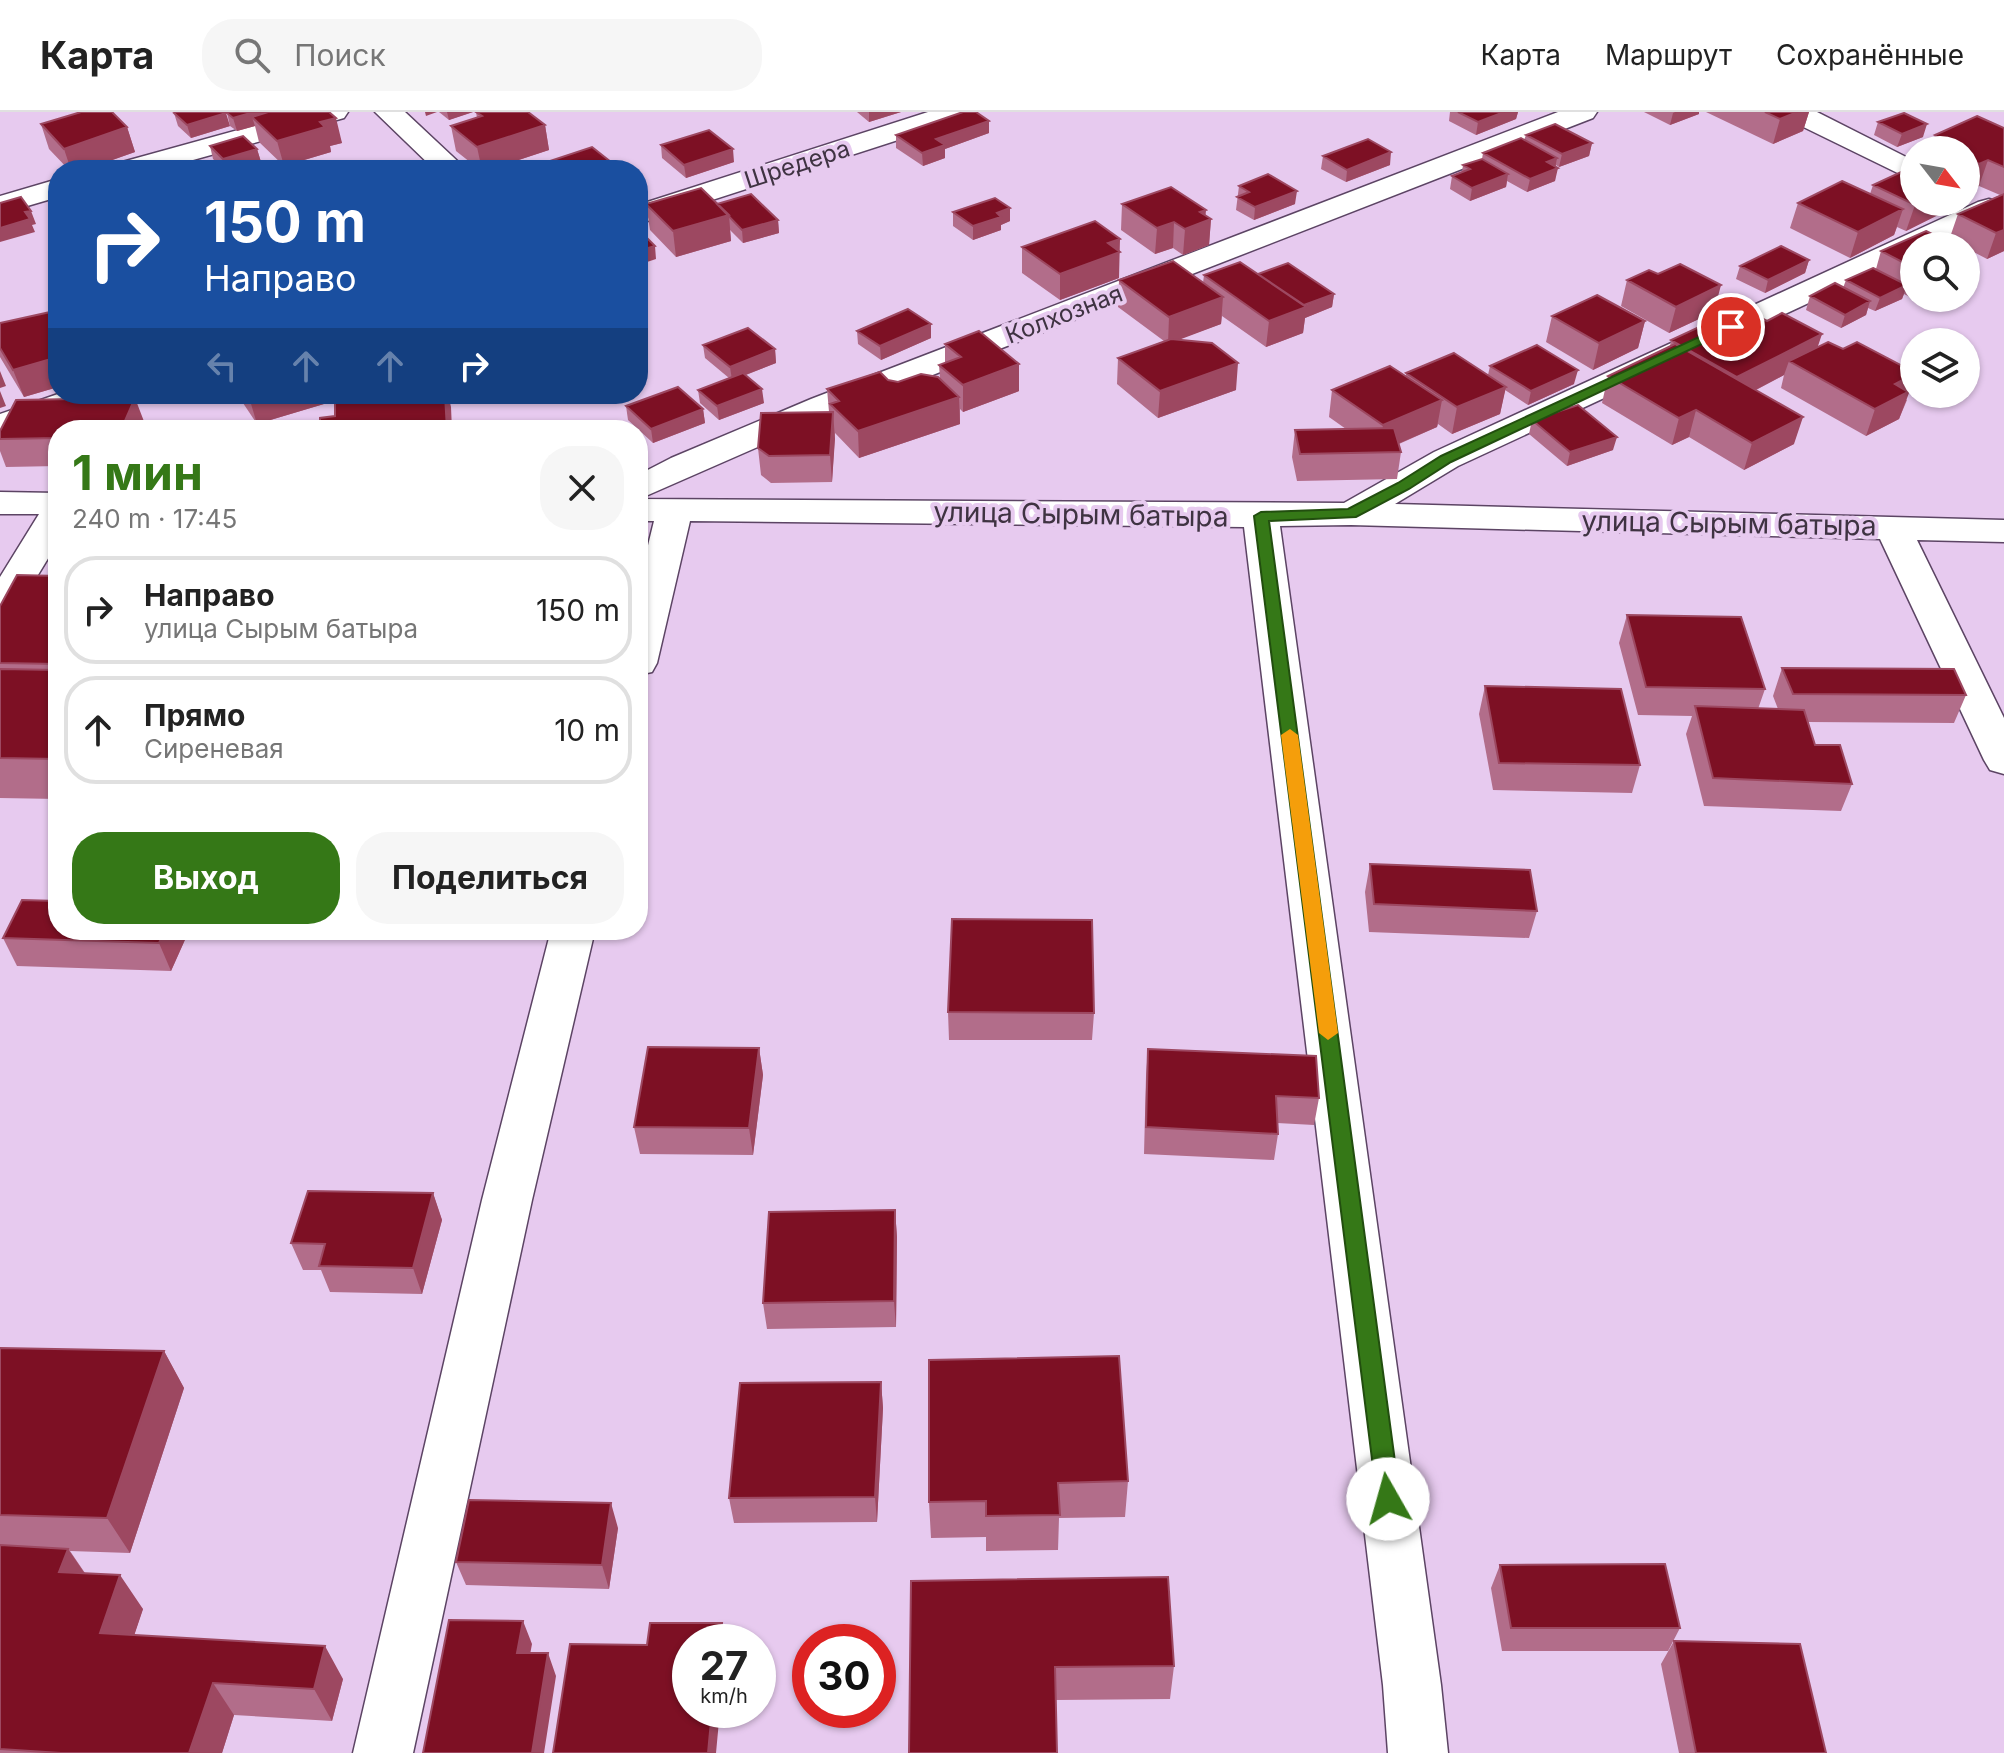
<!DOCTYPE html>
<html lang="ru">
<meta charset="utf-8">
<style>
body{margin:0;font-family:Inter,sans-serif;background:#f6f6f6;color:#222;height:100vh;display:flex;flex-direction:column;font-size:30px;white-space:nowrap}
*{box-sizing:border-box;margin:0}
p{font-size:26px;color:#767676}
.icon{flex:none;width:44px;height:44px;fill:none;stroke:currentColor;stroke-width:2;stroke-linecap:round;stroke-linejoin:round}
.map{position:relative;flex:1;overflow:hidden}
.panel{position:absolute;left:48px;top:308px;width:600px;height:520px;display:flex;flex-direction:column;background:#fff;border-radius:32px;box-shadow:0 2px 6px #0004}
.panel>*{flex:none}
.guide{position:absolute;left:48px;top:48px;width:600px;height:244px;border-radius:32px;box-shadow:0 2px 6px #0004;background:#1a4fa0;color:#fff;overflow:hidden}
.needle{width:52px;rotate:121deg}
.buttons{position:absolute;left:1900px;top:24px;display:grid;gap:16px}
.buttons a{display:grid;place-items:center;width:80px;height:80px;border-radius:50%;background:#fff;box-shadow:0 2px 6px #0004;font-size:40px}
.speed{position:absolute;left:672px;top:1512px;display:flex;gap:16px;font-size:40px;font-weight:700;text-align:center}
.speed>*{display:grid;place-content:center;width:104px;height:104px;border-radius:50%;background:#fff;box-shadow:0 2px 6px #0004;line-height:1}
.speed small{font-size:20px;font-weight:400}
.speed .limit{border:12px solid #d22;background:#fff;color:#111}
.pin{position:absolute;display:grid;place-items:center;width:68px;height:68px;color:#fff;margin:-34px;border:4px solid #fff;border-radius:50%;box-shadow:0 2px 8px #0007}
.me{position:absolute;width:88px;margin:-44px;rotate:353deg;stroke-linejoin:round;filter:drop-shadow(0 0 6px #0008)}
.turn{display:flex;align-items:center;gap:28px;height:168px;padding:0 24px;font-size:36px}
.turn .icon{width:104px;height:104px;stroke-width:2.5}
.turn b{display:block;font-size:56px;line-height:68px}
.lanes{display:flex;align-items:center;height:76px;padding:0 24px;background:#0003;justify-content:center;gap:40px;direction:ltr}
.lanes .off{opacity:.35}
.round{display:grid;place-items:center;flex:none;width:84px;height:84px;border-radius:32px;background:#f6f6f6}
.head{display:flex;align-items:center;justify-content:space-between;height:136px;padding:0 24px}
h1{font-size:48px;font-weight:700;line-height:60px;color:#357817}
.button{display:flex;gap:16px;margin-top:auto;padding:16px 24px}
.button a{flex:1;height:92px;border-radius:32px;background:#357817;color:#fff;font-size:32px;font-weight:700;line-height:92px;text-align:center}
.button a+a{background:#f6f6f6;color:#222}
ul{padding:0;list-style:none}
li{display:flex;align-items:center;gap:24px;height:108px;margin:0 16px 12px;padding:0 8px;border:4px solid #e0e0e0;border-radius:32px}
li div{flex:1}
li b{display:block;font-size:30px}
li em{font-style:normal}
header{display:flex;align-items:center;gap:48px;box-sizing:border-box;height:112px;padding:0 40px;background:#fff;border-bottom:2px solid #e0e0e0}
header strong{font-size:38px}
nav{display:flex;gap:44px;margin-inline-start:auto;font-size:28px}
.search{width:560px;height:72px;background:#f6f6f6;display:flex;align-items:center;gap:20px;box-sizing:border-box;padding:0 28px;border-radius:32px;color:#767676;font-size:30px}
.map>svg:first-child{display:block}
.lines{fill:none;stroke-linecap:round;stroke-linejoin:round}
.minor-casing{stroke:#5c4464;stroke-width:3}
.minor{fill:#fff;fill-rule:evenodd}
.wall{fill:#b26d8a}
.shaded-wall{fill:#9d4861}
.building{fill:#7d1024;stroke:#9d4861;stroke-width:2}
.route{fill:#357817;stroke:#224e0f;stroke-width:2}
.slow{fill:#f59e0b}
.labels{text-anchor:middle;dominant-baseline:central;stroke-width:8;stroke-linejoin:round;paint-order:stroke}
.far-street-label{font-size:24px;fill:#3f3342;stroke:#e7caef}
.street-label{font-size:28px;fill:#3f3342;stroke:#e7caef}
</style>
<header>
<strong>Карта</strong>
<div class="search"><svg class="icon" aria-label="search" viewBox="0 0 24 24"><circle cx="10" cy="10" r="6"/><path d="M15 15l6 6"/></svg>Поиск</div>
<nav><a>Карта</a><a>Маршрут</a><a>Сохранённые</a></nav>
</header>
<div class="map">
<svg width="2004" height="1641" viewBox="0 0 2004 1641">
<rect width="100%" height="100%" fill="#e7caef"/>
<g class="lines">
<defs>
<path id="minor" d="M303 0H348L344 6 157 58H110L115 52Z
M375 0H405L467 58H435Z
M928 0H970L966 6 638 112V93Z
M1558 0H1597L1593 6 835 301 639 387 1344 391 1434 340 1978 90 1989 87 2000 90 2004 96 2000 102 1932 134H1914V142L1458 354 1395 392 2004 408V430L1917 428 2004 606V662L1990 658 1984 648 1880 427 1351 413 1280 414 1441 1573 1448 1641H1388L1383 1573 1244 415 690 409 657 551 652 560 638 563V474L654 409H638V363L671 346 811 287Z
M1781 0H1817L1914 49V69L1785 6Z
M58 67V85L0 102V84Z
M58 282H108L103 289 0 323V302Z
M0 380 58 381V430L13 504 0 508V465L39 402H0Z
M551 818H595L532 1088 413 1641H353L482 1088Z"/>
</defs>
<use href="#minor" class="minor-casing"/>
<use href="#minor" class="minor"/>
</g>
<path class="wall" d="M329 0 342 31 330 34 331 40 284 54 259 30 255 14 237 19 230 14 227 1Z
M439 0H473L449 8Z
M476 0 545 13 549 38 488 58H480L456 39 451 14 477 6Z
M857 0H901L869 10Z
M1450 0H1518L1516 7 1476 23 1449 9Z
M1644 0H1699V2L1670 13Z
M1706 0H1809L1803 19 1773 32Z
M174 1 230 14 191 26 178 14Z
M989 9V21L945 37V46L923 54 896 36V23Z
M1878 10 1923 25 1897 35 1874 23Z
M41 12 127 15 135 40 84 58H69L49 37Z
M2004 16V139L1987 147 1966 136V134H1961L1949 128 1958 102 2000 83 1979 74 1970 78 1966 76V38H1930L1935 23Z
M1526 23 1592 31 1589 44 1559 55 1556 53 1555 69 1527 80 1507 69 1506 75 1470 89 1450 77 1452 64 1462 60 1463 53 1482 47 1483 41 1524 28Z
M661 33 734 50 686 66 662 46Z
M210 34 257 37 261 50 234 58H225L213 47Z
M1323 44 1390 53 1346 70 1321 57Z
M1873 73 1958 93 1906 119 1897 115 1894 123 1850 146 1790 116 1798 91 1870 82Z
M1239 74 1295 92 1254 108 1236 98Z
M646 92H717L778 108 779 121 743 131 730 118 731 129 676 145 650 118Z
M1122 92 1205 104 1211 107 1209 133 1183 143 1173 136 1155 142 1121 118Z
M953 100 1010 109 1001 113V118L973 128 953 114Z
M1914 134V186H1919L1916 188 1904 182 1902 187 1875 199 1868 196 1866 203 1841 216 1806 198 1810 184 1843 176 1846 168 1876 157 1881 139Z
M1022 135 1119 166 1060 188 1022 161Z
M1809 148 1805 161 1765 181 1736 167 1740 154Z
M1258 162 1334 182 1332 195 1305 206 1303 221 1266 235 1222 204 1221 212 1179 227 1236 278 1158 306 1117 272 1118 246 1164 229 1118 195 1119 168 1203 171 1204 163Z
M1627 168 1714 200 1669 221 1621 194Z
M58 204V275L24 285 0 245V211Z
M1552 204 1645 209 1638 236 1593 258 1546 230Z
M1736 206 1818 235 1907 288 1899 307 1866 324 1781 276 1784 263 1756 278 1794 332 1744 358 1689 325 1672 333 1602 291 1608 264 1670 234 1671 228Z
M931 212V226L881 248 858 232 857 219Z
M945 232 1019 279 963 300 960 297V312L859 346 835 321 832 370 771 371 761 363 758 336 829 300 827 277 888 268 898 270 940 266 939 253 945 251Z
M703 233 775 237 776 251 746 263 764 291 719 308 700 291 698 278 729 266 705 246Z
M1490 254 1574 272 1528 293 1505 278 1500 302 1452 322 1438 312 1437 315 1399 332 1401 340 1397 367 1297 369 1292 345 1295 318 1346 317 1329 305 1332 278 1406 264V261L1488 263Z
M237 282H332L334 289 257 312Z
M626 294 703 297 705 311 653 331 628 308Z
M1532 308 1613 338 1567 354 1529 322Z
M145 312 142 318H58V354L6 355 0 339V319Z
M58 464V687L0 686V494Z
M1627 503 1765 577 1758 597H1778L1773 584 1782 556 1966 583 1954 611 1808 610 1815 633 1852 672 1841 699 1704 694 1686 622 1692 604 1638 603 1619 531Z
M1485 574 1640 653 1632 681 1493 678 1479 602Z
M1370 752 1537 799 1529 826 1369 820 1365 780Z
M188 821 171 859 17 854 3 826Z
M948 900 1094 901 1092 928H949Z
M759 936 763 963 753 1043 640 1042 634 1015Z
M1148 937 1319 986 1314 1013 1277 1011 1278 1022 1274 1048 1144 1042 1146 964Z
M433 1081 442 1108 422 1182 330 1180 321 1158H303L291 1131Z
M895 1098 897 1125 896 1215 767 1217 763 1191Z
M0 1236 164 1239 184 1276 130 1441 70 1439 85 1461 143 1497 134 1523 343 1567 332 1609 234 1603 222 1641H0Z
M929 1248 1128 1369 1125 1405 1059 1406 1058 1438 986 1439V1425L931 1426 929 1390Z
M881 1270 883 1296 877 1410 734 1411 729 1386Z
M618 1416 609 1477 466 1473 456 1450Z
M1500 1453 1680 1516 1668 1539H1502L1491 1476Z
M911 1469 1174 1554 1170 1587 1056 1588Z
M1674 1529 1826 1641H1679L1661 1552Z"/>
<path class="shaded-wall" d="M254 0H288L252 5 255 14 237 19 233 6Z
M425 0H437L426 4Z
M447 0H473L449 8Z
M869 0H901L869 10Z
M1504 0H1518L1516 7 1476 23 1478 10Z
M1675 0H1699V2L1670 13 1673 1Z
M1797 0H1809L1803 19 1773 32 1780 7Z
M226 1 230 14 191 26 187 13Z
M336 6 342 31 330 34 331 40 284 54 277 29 320 10Z
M989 9V21L945 37V46L923 54 922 41 936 27Z
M1927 12 1923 25 1897 35 1902 22Z
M545 13 549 38 488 58H482L477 35Z
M127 15 135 40 84 58H71L64 37Z
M1592 31 1589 44 1559 55 1562 42Z
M257 37 261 50 234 58H226L223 47Z
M733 37 734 50 686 66 684 53Z
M1391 40 1390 53 1346 70 1347 58Z
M1557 46 1555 57 1558 56 1555 69 1527 80 1530 67 1547 50Z
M1988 48 1979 74 1970 78 1979 52Z
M1508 62 1506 75 1470 89 1472 76Z
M1297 79 1295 92 1254 108 1255 95Z
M1921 90H1959L1958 93 1906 119 1915 93Z
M1010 96V109L1001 113V118L973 128V114L997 101Z
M1903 97 1894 123 1850 146 1858 120Z
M1206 98 1205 110 1211 107 1209 133 1183 143 1185 117 1200 100Z
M31 99 36 112 32 113 35 120 0 130V116L25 100Z
M729 103 731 129 676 145 673 119Z
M778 108 779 121 743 131 742 118Z
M1174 110 1173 136 1155 142 1157 116Z
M2004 118V139L1987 147 1996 121Z
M1120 127 1119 166 1060 188V162L1108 131Z
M655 134 656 147 638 153V139Z
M1809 148 1805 161 1765 181 1768 168Z
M1721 173 1714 200 1669 221 1676 195Z
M1907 173 1902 187 1875 199 1880 186Z
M1334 182 1332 195 1305 206 1303 221 1266 235 1269 209 1296 197Z
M1223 185 1221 212 1168 232 1169 205Z
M1870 189 1866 203 1841 216 1845 203Z
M1645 209 1638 236 1593 258 1599 231Z
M931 212V226L881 248 880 234Z
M1822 222 1813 249H1789L1784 263 1729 292 1737 265Z
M775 237 776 251 732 268 730 255Z
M58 245V275L24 285 13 258Z
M1238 251 1236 278 1158 306 1160 279Z
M1019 252V279L963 300V273Z
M1578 258 1574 272 1528 293 1531 279Z
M0 259 6 274 0 276Z
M1914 262V268L1899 307 1866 324 1875 297 1895 272Z
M1506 275 1500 302 1452 322 1457 295Z
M762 277 764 291 719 308 717 294Z
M0 279 6 294 0 296Z
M261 282H332L334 289 257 312 249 285Z
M445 282H448L451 295 452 318H447Z
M959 285 960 312 859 346 858 319Z
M135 286 145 312 142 318H121Z
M1442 288 1437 315 1379 340 1383 313Z
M703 297 705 311 653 331 651 317Z
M1696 298 1689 325 1672 333 1679 306Z
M833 300 835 327 832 370 830 343Z
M1803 305 1794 332 1744 358 1752 331Z
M1617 325 1613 338 1567 354 1570 340Z
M165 818H186L188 821 171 859 159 831Z
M759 936 763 963 753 1043 749 1016Z
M433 1081 442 1108 422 1182 413 1156Z
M895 1098 897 1125 896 1215 894 1189Z
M164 1239 184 1276 130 1441 107 1406Z
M881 1270 883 1296 877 1410 875 1385Z
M611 1391 618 1416 609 1477 602 1453Z
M68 1437 92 1472 59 1460Z
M120 1463 143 1497 124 1554 100 1521Z
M523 1509 532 1532 526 1564 517 1541Z
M722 1511 726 1530H720Z
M325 1534 343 1567 332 1609 314 1577Z
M548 1541 556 1564 544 1641H532Z
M213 1571 234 1603 222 1641H189Z
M712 1598H720L716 1641H708Z"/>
<path class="building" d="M81 0H112L127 15 64 37 41 12Z
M176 0H225L226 1 187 13 174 1Z
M229 0H254L233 6 227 1Z
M268 0H329L336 6 320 10 325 15 277 29 252 5Z
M476 0H528L545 13 477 35 451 14 482 4Z
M963 0H976L989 9 936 27 945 33 922 41 896 23Z
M1458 0H1504L1478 10Z
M1765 0H1797L1780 7Z
M1904 1 1927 12 1902 22 1878 10Z
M1977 4 2004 16V55L1988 48 1979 52 1966 46V38H1949L1959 34 1935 23Z
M1555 12 1592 31 1562 42 1526 23Z
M709 18 733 37 684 53 661 33Z
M243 24 257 37 223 47 210 34Z
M1521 26 1557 46 1547 50 1558 56 1530 67 1483 41Z
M1368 27 1391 40 1347 58 1323 44Z
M592 35 621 58H523Z
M1482 47 1508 62 1472 76 1452 64 1470 57 1463 53Z
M1914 54V90H1921L1915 93 1873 73Z
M1268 62 1297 79 1255 95 1237 85 1249 80 1239 74Z
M1842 69 1903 97 1858 120 1798 91Z
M1171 75 1206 98 1200 100 1211 107 1185 117 1174 110 1157 116 1122 92Z
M701 76 729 103 673 119 646 92Z
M751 82 778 108 742 118 717 92Z
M2004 82V118L1996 121 1958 102Z
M21 85 31 99 25 100 30 107 0 116V91Z
M995 86 1010 96 997 101 1001 105 973 114 953 100Z
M1095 109 1120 127 1108 131 1120 140 1060 162 1022 135Z
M638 117 655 134 638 139Z
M1926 119 1956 134H1914V156L1881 139Z
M1781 134 1809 148 1768 168 1740 154Z
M1173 149 1223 185 1169 205 1119 168Z
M1240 150 1306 195 1269 209 1204 163Z
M1288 151 1334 182 1304 193 1258 162Z
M1680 152 1721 173 1676 195 1627 168 1649 158 1658 162Z
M1873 156 1907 173 1880 186 1846 168Z
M1835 171 1870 189 1845 203 1810 184Z
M1597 183 1645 209 1599 231 1552 204Z
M908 197 931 212 880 234 857 219Z
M55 199 58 204V245L13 258 0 236V211Z
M1750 200 1767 209 1782 201 1822 222 1737 265 1671 228 1727 202 1736 206Z
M748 216 775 237 730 255 703 233Z
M979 219 1019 252 963 273 939 253 961 245 945 232Z
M1171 227 1212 231 1238 251 1160 279 1118 246Z
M1828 230 1843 237 1857 230 1914 260V262L1895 272 1908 280 1875 297 1789 249Z
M1675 232 1803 305 1752 331 1696 298 1679 306 1608 264Z
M1537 233 1578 258 1531 279 1490 254Z
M1454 241 1506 275 1457 295 1406 261Z
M1390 254 1442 288 1383 313 1332 278Z
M880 260 888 268 898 270 921 262 938 265 959 285 858 319 830 292 839 289 827 277Z
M743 261 762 277 717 294 698 278Z
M678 275 703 297 651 317 626 294Z
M247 282H261L249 285Z
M335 282H445L447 318H320V306L335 304Z
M135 286 121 318H58V326L0 327V319L16 288Z
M1578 293 1617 325 1570 340 1532 308Z
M833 300 830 343 769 344 758 336 761 301Z
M1394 316 1401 340 1300 342 1295 318Z
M17 463 58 464V552L0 551V494Z
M1627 503 1741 505 1765 577 1646 575Z
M1782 556 1954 557 1966 583 1793 582Z
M0 557 58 558V647L0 646Z
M1485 574 1621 577 1640 653 1499 651Z
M1695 594 1804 598 1815 633H1840L1852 672 1713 666Z
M1370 752 1530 758 1537 799 1374 792Z
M22 788 58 789V818H165L159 831 3 826Z
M952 807 1092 808 1094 901 948 900Z
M648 935 759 936 749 1016 634 1015Z
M1148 937 1316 944 1319 986 1276 984 1278 1022 1146 1015Z
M308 1079 433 1081 413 1156 319 1154 325 1132 291 1131Z
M895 1098 894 1189 763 1191 769 1100Z
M0 1236 164 1239 107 1406 0 1403Z
M1119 1244 1128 1369 1058 1371 1060 1403 986 1404V1389L929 1390V1248Z
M881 1270 875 1385 729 1386 740 1271Z
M469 1388 611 1391 602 1453 456 1450Z
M0 1433 68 1437 59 1460 120 1463 100 1521 325 1534 314 1577 213 1571 189 1641H61L0 1637Z
M1665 1452 1680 1516H1511L1500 1453Z
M1168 1465 1174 1554 1055 1555 1057 1641H909L911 1469Z
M449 1508 523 1509 517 1541H548L532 1641H423Z
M650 1511H722L720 1530H690V1598H712L708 1641H553L570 1532 647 1533Z
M1674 1529 1800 1532 1826 1641H1696Z"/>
<path class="route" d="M1727 212 1738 215 1451 350 1409 377 1356 405 1269 409 1400 1387 1396 1394 1388 1397 1380 1394 1377 1387 1254 404 1261 400 1348 397 1398 371 1441 344Z"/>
<path class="slow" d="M1290 617 1298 623 1338 921 1328 928 1319 921 1281 623Z"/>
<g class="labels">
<g class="far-street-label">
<text transform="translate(797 52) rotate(-18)">Шредера</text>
<text transform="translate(1064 202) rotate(-21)">Колхозная</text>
</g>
<g class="street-label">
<text transform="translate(1081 402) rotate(1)">улица Сырым батыра</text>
<text transform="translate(1729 411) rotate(1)">улица Сырым батыра</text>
</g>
</g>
</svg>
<div class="buttons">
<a><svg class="needle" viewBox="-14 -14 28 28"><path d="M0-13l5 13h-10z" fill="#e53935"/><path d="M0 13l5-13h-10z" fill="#767676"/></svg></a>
<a><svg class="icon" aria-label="search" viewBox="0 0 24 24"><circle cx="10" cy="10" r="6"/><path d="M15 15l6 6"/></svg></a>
<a><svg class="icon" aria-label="layers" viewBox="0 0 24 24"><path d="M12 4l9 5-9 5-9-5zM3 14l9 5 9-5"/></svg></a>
</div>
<div class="speed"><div>27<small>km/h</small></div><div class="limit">30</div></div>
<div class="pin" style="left:1731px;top:215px;background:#d93025"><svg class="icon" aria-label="arrive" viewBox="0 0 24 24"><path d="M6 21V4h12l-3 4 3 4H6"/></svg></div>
<svg class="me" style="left:1388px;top:1387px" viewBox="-20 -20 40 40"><circle r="19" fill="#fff"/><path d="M0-13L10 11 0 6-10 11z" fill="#357817"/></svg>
<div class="guide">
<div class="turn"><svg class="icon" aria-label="right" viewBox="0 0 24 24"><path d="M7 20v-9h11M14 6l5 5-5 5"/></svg><div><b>150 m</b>Направо</div></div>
<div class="lanes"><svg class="icon off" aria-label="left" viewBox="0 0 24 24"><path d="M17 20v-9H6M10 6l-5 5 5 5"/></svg><svg class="icon off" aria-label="ahead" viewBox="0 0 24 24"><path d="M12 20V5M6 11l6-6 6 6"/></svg><svg class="icon off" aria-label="ahead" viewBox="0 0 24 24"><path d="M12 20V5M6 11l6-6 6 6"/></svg><svg class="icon" aria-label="right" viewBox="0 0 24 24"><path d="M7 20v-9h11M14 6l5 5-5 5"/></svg></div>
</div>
<section class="panel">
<div class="head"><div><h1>1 мин</h1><p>240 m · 17:45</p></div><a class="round"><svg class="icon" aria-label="close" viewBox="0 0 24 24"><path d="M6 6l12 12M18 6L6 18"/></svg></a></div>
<ul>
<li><svg class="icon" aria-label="right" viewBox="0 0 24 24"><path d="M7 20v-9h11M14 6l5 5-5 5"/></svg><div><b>Направо</b><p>улица Сырым батыра</p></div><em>150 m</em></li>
<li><svg class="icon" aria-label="ahead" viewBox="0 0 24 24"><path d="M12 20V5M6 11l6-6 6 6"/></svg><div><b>Прямо</b><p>Сиреневая</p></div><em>10 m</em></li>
</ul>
<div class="button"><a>Выход</a><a>Поделиться</a></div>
</section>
</div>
